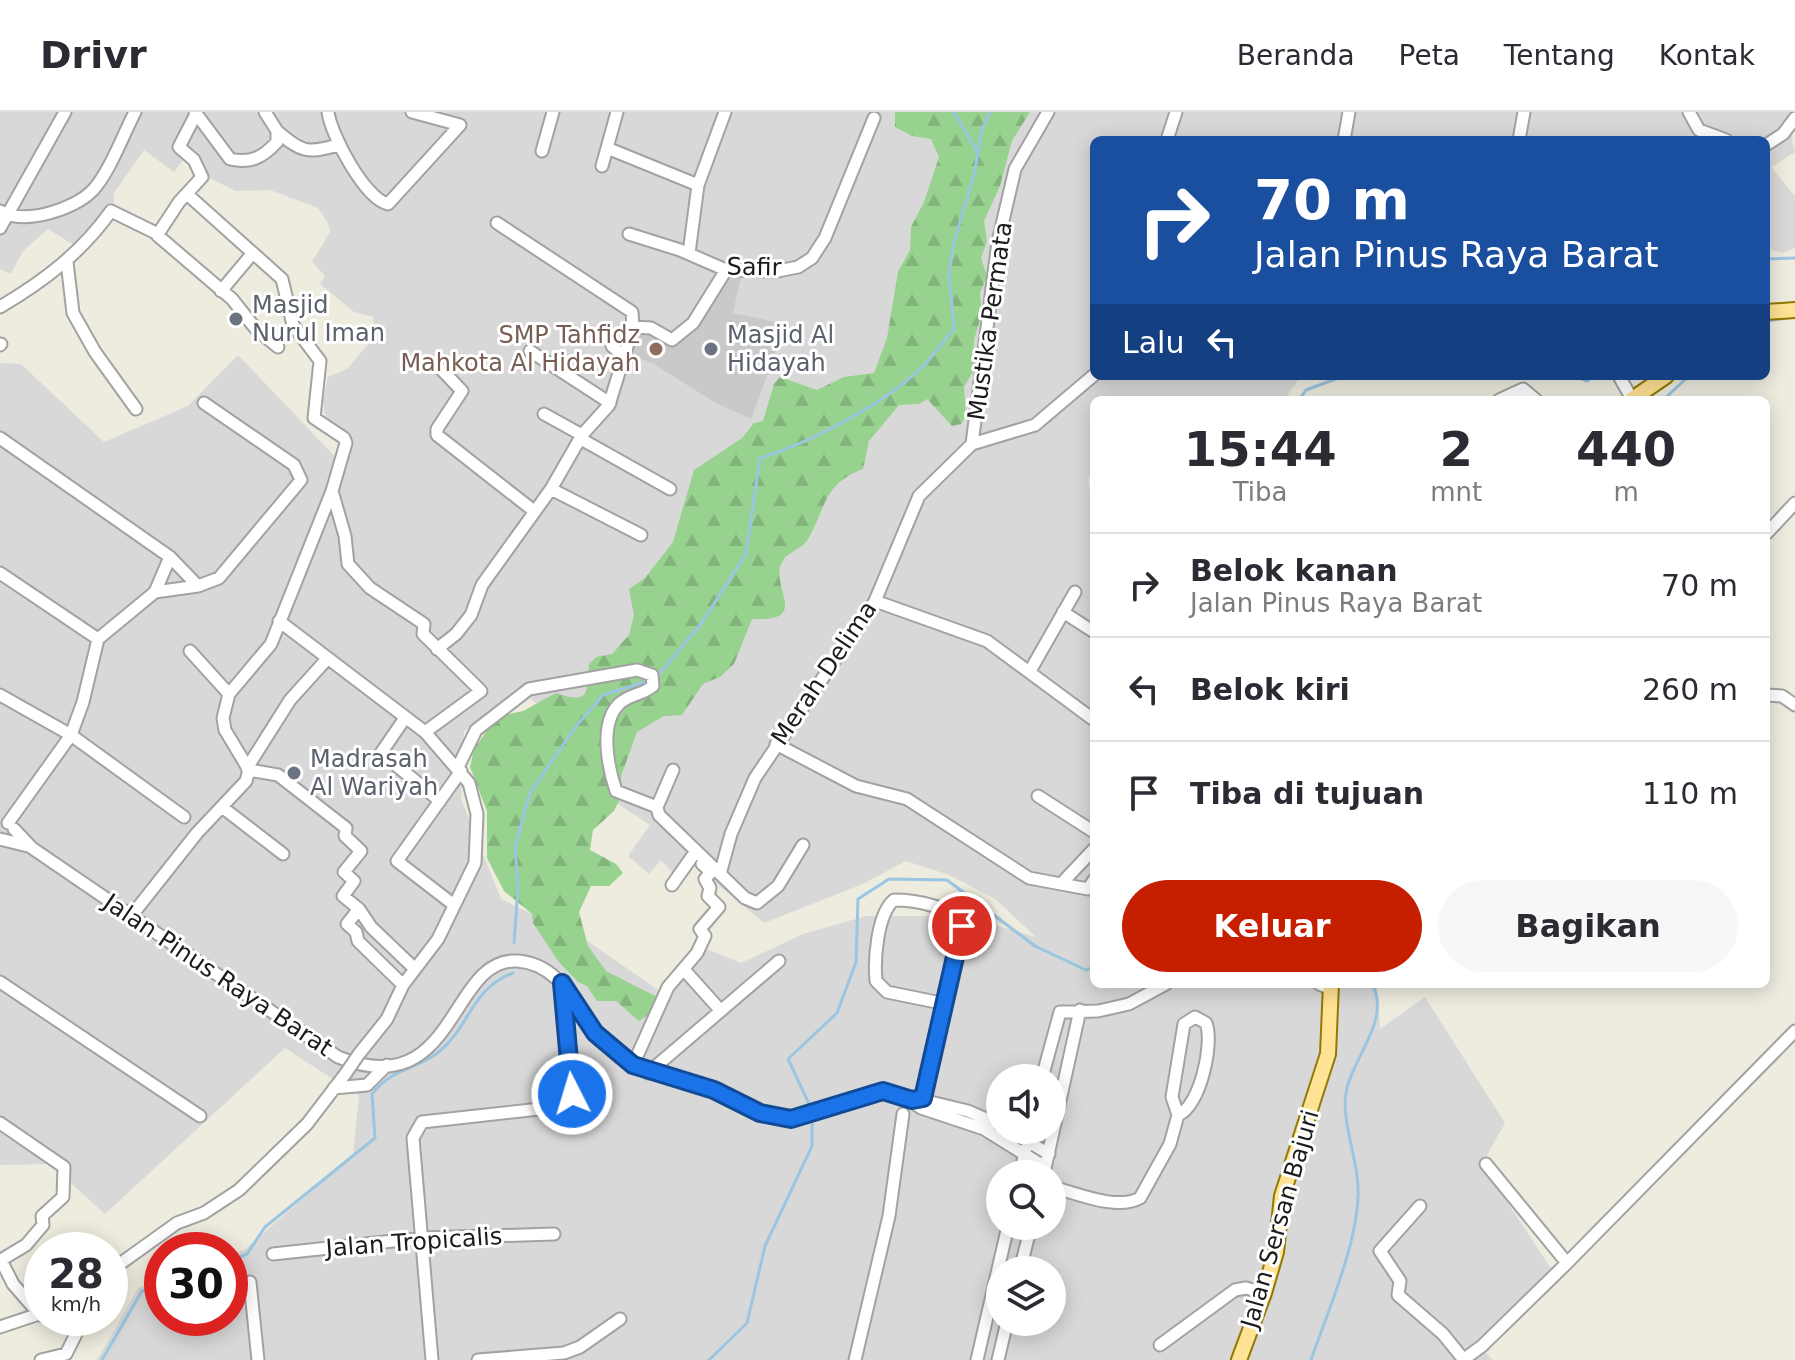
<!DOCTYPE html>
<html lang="id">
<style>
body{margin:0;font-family:"DejaVu Sans",sans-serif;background:#f7f7f7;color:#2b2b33;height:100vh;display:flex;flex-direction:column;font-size:30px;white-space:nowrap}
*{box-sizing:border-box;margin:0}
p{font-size:26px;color:#7c7c81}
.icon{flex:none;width:44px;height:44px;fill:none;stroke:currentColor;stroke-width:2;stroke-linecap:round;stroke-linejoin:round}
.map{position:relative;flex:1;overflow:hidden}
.sheet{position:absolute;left:1090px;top:284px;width:680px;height:592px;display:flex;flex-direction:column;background:#fff;border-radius:12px;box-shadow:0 4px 20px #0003}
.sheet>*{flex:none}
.top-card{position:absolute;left:1090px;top:24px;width:680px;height:244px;border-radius:12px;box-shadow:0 4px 20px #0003;background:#1a4fa0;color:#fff;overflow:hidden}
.fabs{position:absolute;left:986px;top:952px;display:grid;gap:16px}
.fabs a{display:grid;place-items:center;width:80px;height:80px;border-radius:50%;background:#fff;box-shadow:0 4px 20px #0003;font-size:40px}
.speed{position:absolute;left:24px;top:1120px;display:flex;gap:16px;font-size:40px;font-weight:700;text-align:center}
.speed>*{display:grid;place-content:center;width:104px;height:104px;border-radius:50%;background:#fff;box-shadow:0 4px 20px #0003;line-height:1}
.speed small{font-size:20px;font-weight:400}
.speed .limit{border:12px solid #d22;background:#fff;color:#111}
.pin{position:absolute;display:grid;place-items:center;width:68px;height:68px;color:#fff;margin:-34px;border:4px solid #fff;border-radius:50%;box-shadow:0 2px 8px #0007}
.me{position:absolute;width:88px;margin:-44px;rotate:355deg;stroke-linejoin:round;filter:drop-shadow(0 0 6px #0008)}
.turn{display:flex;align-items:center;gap:28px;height:168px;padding:0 32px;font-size:36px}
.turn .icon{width:104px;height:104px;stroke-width:2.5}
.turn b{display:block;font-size:56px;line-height:68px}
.then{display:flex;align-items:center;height:76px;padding:0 32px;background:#0003;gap:16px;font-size:30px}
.eta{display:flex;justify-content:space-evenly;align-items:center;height:136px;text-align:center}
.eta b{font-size:48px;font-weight:700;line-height:56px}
.button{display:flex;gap:16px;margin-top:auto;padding:16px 32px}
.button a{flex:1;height:92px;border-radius:48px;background:#c61f00;color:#fff;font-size:32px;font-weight:700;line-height:92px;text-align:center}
.button a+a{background:#f7f7f7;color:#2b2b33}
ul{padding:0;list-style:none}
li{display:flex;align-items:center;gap:24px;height:104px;padding:0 32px;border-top:2px solid #e1e1e2}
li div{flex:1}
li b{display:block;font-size:30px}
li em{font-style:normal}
header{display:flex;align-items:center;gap:48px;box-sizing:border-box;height:112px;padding:0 40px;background:#fff;border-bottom:2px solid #e1e1e2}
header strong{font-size:38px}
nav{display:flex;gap:44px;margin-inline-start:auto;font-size:28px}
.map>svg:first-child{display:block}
.residential{fill:#d9d8d8;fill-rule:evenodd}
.religious{fill:#c9c9c9}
.forest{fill:url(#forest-firs)}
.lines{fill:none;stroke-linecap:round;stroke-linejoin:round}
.stream{stroke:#9ac6e1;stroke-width:3}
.minor-casing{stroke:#a2a2a2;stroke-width:15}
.major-casing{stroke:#927900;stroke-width:18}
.minor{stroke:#fff;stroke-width:11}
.major{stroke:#ffe293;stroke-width:14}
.minor-bridge-casing{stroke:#a2a2a2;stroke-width:15;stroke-linecap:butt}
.minor-bridge{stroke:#fff;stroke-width:11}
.route-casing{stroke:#114b97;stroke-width:20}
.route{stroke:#1a73e8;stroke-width:14}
.worship-dot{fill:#6b7280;stroke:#fff;stroke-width:3}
.education-dot{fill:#8d6e63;stroke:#fff;stroke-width:3}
.labels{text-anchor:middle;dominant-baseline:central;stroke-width:6;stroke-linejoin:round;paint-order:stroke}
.street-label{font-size:24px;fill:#1b1b1b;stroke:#fff}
.worship-label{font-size:24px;fill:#5b616d;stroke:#fff;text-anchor:start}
.education-label{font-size:24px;fill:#785e54;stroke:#fff;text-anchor:end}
</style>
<header>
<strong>Drivr</strong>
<nav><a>Beranda</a><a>Peta</a><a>Tentang</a><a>Kontak</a></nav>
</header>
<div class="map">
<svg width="1795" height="1248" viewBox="0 0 1795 1248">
<defs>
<pattern id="forest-firs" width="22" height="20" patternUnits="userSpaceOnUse" patternTransform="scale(2)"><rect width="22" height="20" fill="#98d28f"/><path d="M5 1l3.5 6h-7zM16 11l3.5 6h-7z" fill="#82b47b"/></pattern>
</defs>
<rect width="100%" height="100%" fill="#eeecdf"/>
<path class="residential" d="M0 0H1795L1792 28 1795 40 1771 55 1795 84V136L1782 141 1766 136V28H1094V264H1301L1284 288H1094V366L1088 365 1094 417V872H1321L1330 914 1323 872H1377L1380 917 1425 885 1505 1011 1482 1052 1554 1161 1476 1231 1493 1248H97L138 1176 162 1167V1206H230V1143L244 1138 353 1043 359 984 285 936 105 1102 50 1052 0 1053V251L21 252 104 330 188 294 238 243 347 357 351 330 325 303 323 289 328 265 347 257 375 224 373 205 354 200 320 172 325 164 312 150 330 120 328 111 318 96 270 78 235 79 204 63 188 41 174 60 144 38 114 81V92L77 135 48 117 23 139 11 162 0 157ZM528 583 551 608 604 683 650 713 628 744 649 762 661 748 674 762 688 748 764 811 863 772 906 749 949 763 995 787 1036 825 965 804H866L803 822 741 851 699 834 661 880 586 828 501 787 461 687 464 619ZM1000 966H1052V1018H1000ZM1000 1062H1052V1114H1000ZM1000 1158H1052V1210H1000Z"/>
<path class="religious" d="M728 161 741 164 733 201 786 212 751 307 714 290 654 252 629 242 635 217 640 216 677 231 693 215Z"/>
<path class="forest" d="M895 0H1030L1012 29 1000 74 984 109 987 129 981 146 987 164 980 181 982 201 974 228V258L964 275 966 304 961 312 952 314 927 287 919 292 899 293 869 329 863 357C823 372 827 394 808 427 802 437 790 439 784 447 765 472 815 510 752 507L734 552 720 565 703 572 682 603 664 604 637 620 621 664 622 683 614 699 593 718 590 738 616 752 623 761 609 774H591L579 800 588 834 606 859 659 886 660 896 639 909 616 889H597L587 874 578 870 558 849 533 811 532 802 504 779 487 746V699L470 655 474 637 496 605 523 599 556 581C590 593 587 581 589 552L596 545 612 542 629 523 634 503 629 477 645 466 673 430 694 358 742 326 754 311 763 309 774 272 780 265 817 278 844 265 874 261 887 226 898 160 910 138 911 115 924 90 939 45 931 27 912 24 895 15Z"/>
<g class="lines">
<path class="stream" d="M954 0 978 41
M1766 147 1795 146
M1766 209 1795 205
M1575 264 1587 269 1594 264
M1299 288 1306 278 1344 264
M1663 288 1689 264
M655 567 701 512 746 442 760 346C810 331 884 292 922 255 934 244 943 229 954 217L949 162 954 130 975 59 981 20 990 0
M514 831 518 775 515 735 530 681 576 614 603 583 648 569
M812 998 788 947 837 901 856 850 858 787 889 767 947 768 1035 834 1086 858 1094 855
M230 1149 247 1142 265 1115 375 1026 372 982C395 954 415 959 440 939 470 914 471 877 513 861
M102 1248 142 1179 162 1173
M709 1248 747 1211 765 1134 812 1034V1006
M1311 1248C1327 1202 1357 1132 1358 1084 1360 1052 1341 1011 1346 981 1351 947 1392 908 1372 872"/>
<defs>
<path id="minor" d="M195 0 230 47C251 52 263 45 277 30V19L265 0
M328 0C331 23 365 87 388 92L460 13 412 0
M1689 0 1699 18 1726 28
M277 19C301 40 307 42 338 33
M1167 28 1176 0
M1344 28 1349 0
M1519 28 1524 0
M1766 33 1783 22 1795 6
M607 36 698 73
M542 39 553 0
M602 54 617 0
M0 99C25 113 74 98 93 78 109 61 124 21 135 0
M0 116 65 0
M629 122 680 138 726 158 778 159 798 155 812 146 825 126 874 6
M157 123 232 187 256 217 278 235
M689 141 698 73 725 0
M67 150 73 201 95 240 136 297
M221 179 252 142
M0 195C44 169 81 141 111 99L158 122 179 90 202 65 194 48 179 35 196 2
M633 215 651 216 672 228 693 211 726 158
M0 233 1 232
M612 234 625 246
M530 239 610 291
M442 258 462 279 437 317V323L534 399
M1619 264 1632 287
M1499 288 1523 277 1536 288
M544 302 582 323
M0 326 170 445 198 474
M581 327 670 377
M972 332 998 130 1015 57 1048 0
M551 377 641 423
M332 379 345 424 348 452 370 476 424 512 423 522 481 579 425 620 469 671 477 702 475 751 438 827 403 873 387 907 359 942
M1766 422 1795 391
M0 461 98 527
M155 480 198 474 219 466 301 368 294 353 204 291
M875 489 987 529 1094 608
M1063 500 1094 520
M279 509 425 620
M437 537 456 522 471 503 482 473 551 377 582 323 609 293 633 215 632 200 497 111
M190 539 229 582
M1030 559 1075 480
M0 583 71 623 184 705
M1766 583 1782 584 1795 593
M405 606 381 641 440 689
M776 632 856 674 907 687 1029 766 1088 777 1094 768
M458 655 476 618 529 577 637 558 652 563 653 574C643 583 629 582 619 592 599 612 608 655 616 679L657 695
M247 656 290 588 327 547
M249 658 278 663 346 716 345 724 361 739 344 760 354 769 343 784 359 797 347 812 356 820 358 829 403 873
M673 658 657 695 659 703 745 786 757 791 778 774 803 733
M1038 684 1094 720
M222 695 283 742
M8 711 71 623 83 590 98 527 155 480 170 445
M14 717 32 736 338 945C457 993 449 845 517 849 569 852 580 913 616 941 645 964 678 966 712 977 740 987 760 1005 791 1007L883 979 905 985 921 996 984 1017 1045 1055
M0 727 28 734
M720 762 731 722 755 666 875 489 919 384 972 332 1035 313 1094 263
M1061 772 1094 737
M672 773 696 739
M454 793 397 749 461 659
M359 797 371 815 415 857
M132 803 197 721 246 669 249 658 225 618 223 606 229 582 271 532 332 379 346 331 344 326 314 306 320 249 293 213 282 167 188 83
M687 861 721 899
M0 870 200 1004
M1319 872 1331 877
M633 953 668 875 697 841 705 824 700 817 719 795 708 784 710 776 705 767 711 760 702 752
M648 961 779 849
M1042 966 1060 900 1098 899 1129 892 1166 872
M334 976 367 973 387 953
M918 987 968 999 1000 1013
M921 996 962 814C954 794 914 788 894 788 877 802 874 848 876 869L887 880 946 892
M0 1011 64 1055 63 1085 42 1104 43 1113 26 1133 1 1148 13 1172 40 1203
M1008 1018 1049 1042
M1486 1052 1567 1151
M1044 1061 1080 898
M1020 1062 1030 1018
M1052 1075C1077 1081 1116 1099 1140 1086L1170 1032 1178 1003 1172 985 1184 912 1195 905 1206 911C1214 931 1200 995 1178 1003
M1420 1094 1380 1139 1400 1169 1398 1183 1443 1222 1464 1248
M98 1136 100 1138
M273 1142 421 1126 554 1122
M1020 1158 1031 1114
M110 1159 177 1111 204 1101 239 1078 307 1012 346 961
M250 1170 258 1248
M0 1215 42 1201
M1160 1233 1235 1178 1246 1176 1264 1181
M41 1248 66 1242 84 1206
M432 1248 413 1026 422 1010 566 994 572 982 563 876
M478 1248 564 1241 580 1235 620 1207
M855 1248 889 1104 903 1002
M977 1248 1008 1114
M998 1248 1007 1210
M1463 1248 1482 1234 1567 1151 1795 919"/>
<path id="major" d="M1766 200 1795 198
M1631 288 1666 264
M1239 1248 1264 1181 1276 1140 1282 1084 1328 942 1331 872"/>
</defs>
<use href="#minor" class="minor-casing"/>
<use href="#major" class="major-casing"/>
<use href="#minor" class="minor"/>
<use href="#major" class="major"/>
<defs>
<path id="minor-bridge" d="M346 961 359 942"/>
</defs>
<use href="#minor-bridge" class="minor-bridge-casing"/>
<use href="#minor-bridge" class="minor-bridge"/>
</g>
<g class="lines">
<defs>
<path id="route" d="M572 982 562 871 595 921 633 953 714 978 760 1001 791 1007 883 979 912 988 923 986 962 814"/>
</defs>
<use href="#route" class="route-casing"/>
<use href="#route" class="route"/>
</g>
<g class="worship-dot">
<circle cx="236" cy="207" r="8"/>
<circle cx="711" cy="237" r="8"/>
<circle cx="294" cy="661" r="8"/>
</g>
<circle class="education-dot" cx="656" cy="237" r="8"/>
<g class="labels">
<g class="street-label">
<text transform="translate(754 155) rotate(1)">Safir</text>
<text transform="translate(990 209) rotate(-82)">Mustika Permata</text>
<text transform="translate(824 561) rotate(-56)">Merah Delima</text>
<text transform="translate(218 863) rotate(34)">Jalan Pinus Raya Barat</text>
<text transform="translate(1280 1107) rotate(-74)">Jalan Sersan Bajuri</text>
<text transform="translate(414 1130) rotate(-4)">Jalan Tropicalis</text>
</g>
<g class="worship-label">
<text x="252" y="193">Masjid<tspan x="252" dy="28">Nurul Iman</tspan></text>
<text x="727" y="223">Masjid Al<tspan x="727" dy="28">Hidayah</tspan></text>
<text x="310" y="647">Madrasah<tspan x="310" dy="28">Al Wariyah</tspan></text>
</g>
<g class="education-label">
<text x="640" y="223">SMP Tahfidz<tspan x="640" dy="28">Mahkota Al Hidayah</tspan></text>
</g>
</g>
</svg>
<div class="fabs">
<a><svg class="icon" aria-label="sound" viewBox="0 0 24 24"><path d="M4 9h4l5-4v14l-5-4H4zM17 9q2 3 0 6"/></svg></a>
<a><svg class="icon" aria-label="search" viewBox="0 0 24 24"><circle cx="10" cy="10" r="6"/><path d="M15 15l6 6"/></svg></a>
<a><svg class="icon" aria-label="layers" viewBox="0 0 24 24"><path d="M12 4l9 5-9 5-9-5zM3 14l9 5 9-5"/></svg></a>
</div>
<div class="speed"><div>28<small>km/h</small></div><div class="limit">30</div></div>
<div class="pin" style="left:962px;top:814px;background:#d93025"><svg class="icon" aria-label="arrive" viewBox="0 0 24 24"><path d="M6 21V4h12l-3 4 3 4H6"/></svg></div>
<svg class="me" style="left:572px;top:982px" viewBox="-20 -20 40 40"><circle r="17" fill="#1a73e8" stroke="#fff" stroke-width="3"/><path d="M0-11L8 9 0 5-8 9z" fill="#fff"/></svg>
<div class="top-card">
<div class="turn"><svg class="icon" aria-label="right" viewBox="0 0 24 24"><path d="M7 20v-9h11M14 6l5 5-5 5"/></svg><div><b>70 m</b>Jalan Pinus Raya Barat</div></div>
<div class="then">Lalu<svg class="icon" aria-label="left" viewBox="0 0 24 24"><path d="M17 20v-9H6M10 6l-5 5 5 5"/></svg></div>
</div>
<section class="sheet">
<div class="eta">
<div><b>15:44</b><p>Tiba</p></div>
<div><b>2</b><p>mnt</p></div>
<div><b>440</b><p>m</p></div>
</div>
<ul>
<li><svg class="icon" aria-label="right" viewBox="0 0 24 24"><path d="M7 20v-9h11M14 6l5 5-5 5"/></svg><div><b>Belok kanan</b><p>Jalan Pinus Raya Barat</p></div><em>70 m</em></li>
<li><svg class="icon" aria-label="left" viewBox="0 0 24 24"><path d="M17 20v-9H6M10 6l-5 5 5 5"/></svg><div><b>Belok kiri</b></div><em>260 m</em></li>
<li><svg class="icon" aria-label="arrive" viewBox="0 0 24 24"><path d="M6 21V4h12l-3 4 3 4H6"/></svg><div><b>Tiba di tujuan</b></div><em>110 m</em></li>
</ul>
<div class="button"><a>Keluar</a><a>Bagikan</a></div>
</section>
</div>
